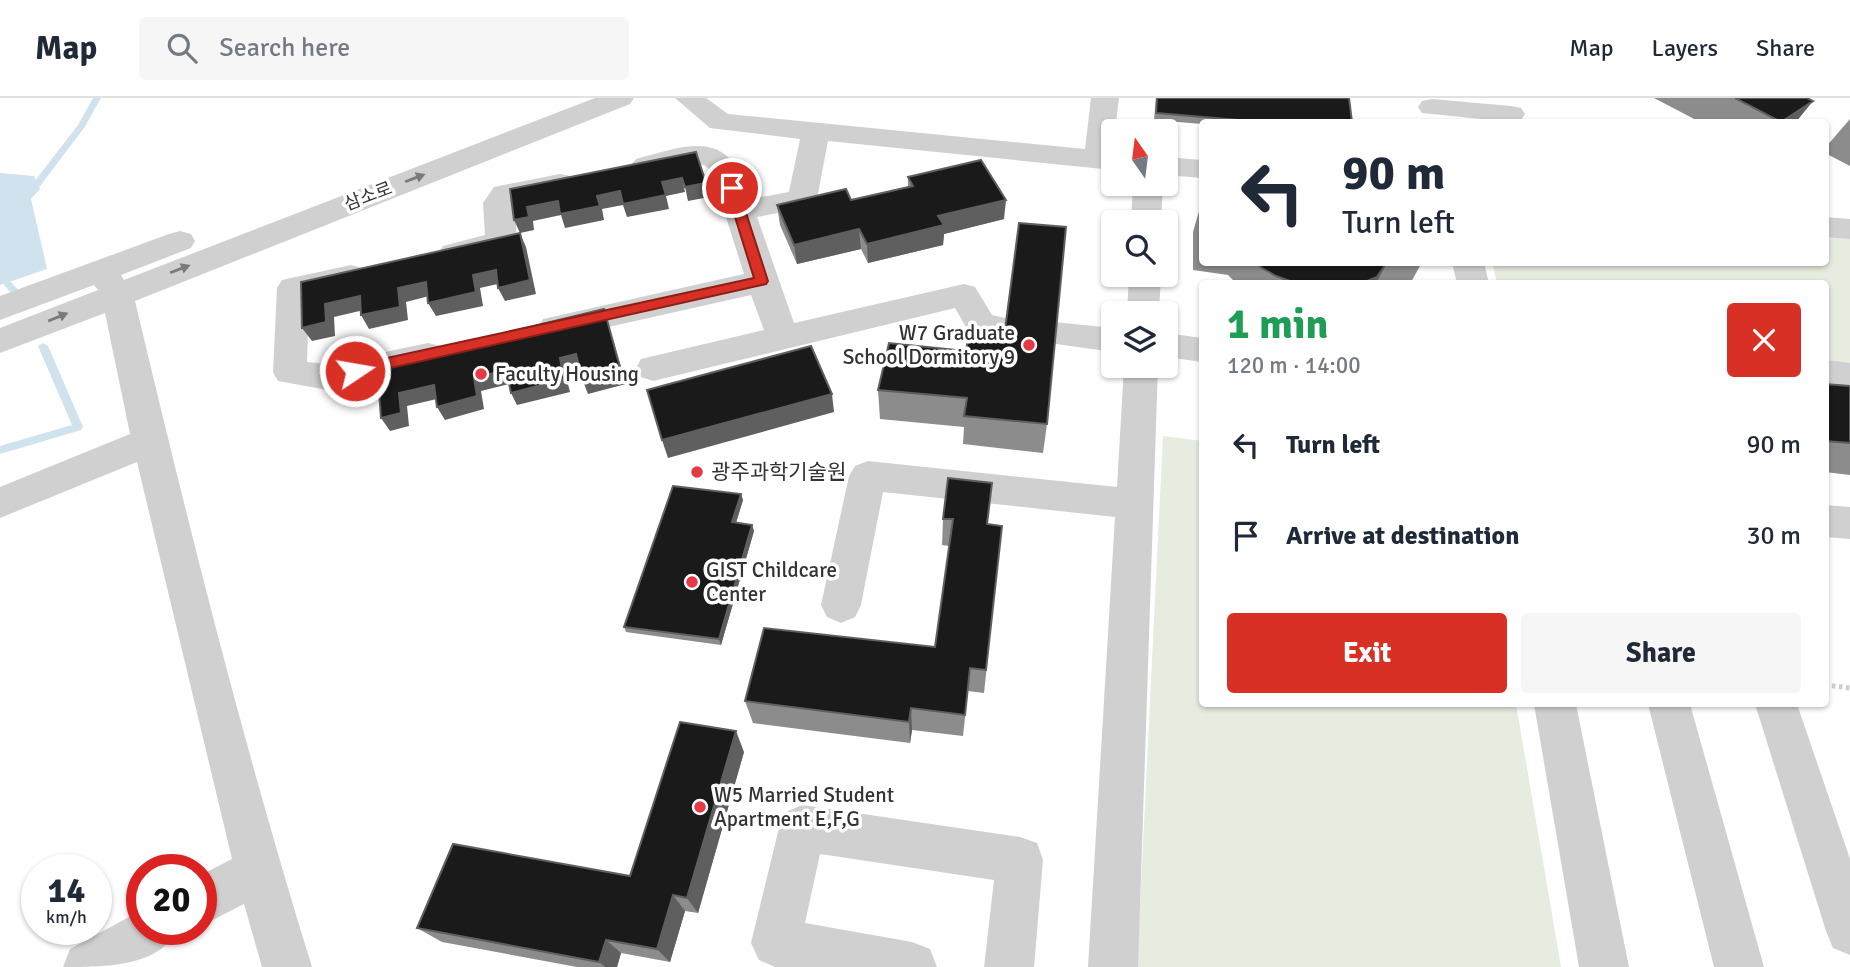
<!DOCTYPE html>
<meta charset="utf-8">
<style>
body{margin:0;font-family:Signika,"Noto Sans KR",sans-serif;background:#f6f6f7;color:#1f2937;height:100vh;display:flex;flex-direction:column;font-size:26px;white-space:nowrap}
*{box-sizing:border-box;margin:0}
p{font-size:23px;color:#747a83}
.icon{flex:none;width:38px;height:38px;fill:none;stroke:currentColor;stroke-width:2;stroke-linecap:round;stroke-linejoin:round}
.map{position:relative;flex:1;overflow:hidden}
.panel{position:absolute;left:1199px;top:182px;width:630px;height:427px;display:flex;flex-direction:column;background:#fff;border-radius:7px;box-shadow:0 2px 5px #0004}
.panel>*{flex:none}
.top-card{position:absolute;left:1199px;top:21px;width:630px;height:147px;border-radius:7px;box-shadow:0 2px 5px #0004;background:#fff;color:#1f2937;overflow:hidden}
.needle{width:46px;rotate:346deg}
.fabs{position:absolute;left:1101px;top:21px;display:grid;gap:14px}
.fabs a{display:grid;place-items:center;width:77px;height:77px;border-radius:7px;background:#fff;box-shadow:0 2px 5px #0004;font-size:35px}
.speed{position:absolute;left:21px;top:756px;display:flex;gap:14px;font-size:35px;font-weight:700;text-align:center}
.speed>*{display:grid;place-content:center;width:91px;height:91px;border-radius:50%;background:#fff;box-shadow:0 2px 5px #0004;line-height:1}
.speed small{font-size:18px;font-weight:400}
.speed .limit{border:10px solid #d22;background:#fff;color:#111}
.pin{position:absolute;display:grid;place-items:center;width:60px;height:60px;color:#fff;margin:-30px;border:4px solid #fff;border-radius:50%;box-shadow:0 2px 7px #0007}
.me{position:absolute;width:77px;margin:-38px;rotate:78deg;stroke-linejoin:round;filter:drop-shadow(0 0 5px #0008)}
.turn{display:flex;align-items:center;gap:24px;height:147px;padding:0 28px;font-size:32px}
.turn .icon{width:91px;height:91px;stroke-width:2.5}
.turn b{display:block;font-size:49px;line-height:60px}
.round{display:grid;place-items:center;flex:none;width:74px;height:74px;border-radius:7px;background:#f6f6f7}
.headline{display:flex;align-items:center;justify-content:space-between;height:119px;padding:0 28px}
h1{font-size:42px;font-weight:700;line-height:52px;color:#1e9e55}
.button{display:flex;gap:14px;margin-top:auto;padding:14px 28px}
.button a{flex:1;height:80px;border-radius:7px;background:#d93025;color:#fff;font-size:28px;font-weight:700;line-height:80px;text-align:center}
.button a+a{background:#f6f6f7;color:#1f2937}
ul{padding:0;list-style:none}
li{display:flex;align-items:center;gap:21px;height:91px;padding:0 28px}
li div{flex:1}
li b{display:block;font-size:26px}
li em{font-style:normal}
header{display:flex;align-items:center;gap:42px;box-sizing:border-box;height:98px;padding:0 35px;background:#fff;border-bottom:2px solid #e0e1e3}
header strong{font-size:33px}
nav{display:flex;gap:38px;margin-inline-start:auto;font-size:24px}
.search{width:490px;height:63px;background:#f6f6f7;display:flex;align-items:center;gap:18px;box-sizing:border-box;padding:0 24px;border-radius:7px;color:#747a83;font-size:26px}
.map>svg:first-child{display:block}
.green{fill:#e6ecdf}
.water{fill:#cfe2ee}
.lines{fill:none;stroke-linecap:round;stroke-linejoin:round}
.stream{fill:#cfe2ee;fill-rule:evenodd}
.path{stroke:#cdcdcd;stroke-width:5;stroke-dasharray:3.5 3.5;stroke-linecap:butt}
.minor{fill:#d0d0d0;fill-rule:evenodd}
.wall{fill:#8c8c8c}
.shaded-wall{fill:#5f5f5f}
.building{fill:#1a1a1a;stroke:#5f5f5f;stroke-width:2}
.oneway{fill:#7a7a7a}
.route{fill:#d93025;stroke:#8d1f18;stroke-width:2}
.poi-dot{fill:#e63946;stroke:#fff;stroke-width:2.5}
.labels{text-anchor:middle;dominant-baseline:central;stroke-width:7;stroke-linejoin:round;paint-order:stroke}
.far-street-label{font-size:18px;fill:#333;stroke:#fff}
.poi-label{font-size:21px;fill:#333;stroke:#fff;text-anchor:start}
</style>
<header>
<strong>Map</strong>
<div class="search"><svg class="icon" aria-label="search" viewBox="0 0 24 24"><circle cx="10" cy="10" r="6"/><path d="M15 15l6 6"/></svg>Search here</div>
<nav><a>Map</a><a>Layers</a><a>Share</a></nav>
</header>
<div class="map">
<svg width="1850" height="869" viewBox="0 0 1850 869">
<rect width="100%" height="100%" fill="#fff"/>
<path class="green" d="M1825 135 1850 138V269L1825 267V186L1497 185 1492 165 1825 164Z
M1163 338 1202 343V606H1516L1561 869H1137Z"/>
<path class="water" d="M0 75 34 78 40 91 31 101 47 171 0 187Z"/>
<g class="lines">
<path class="stream" d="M93 0H101L84 30 40 88H34V84L78 27Z
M7 182 10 183 19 193V197H13L4 187V183Z
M43 245 48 248 83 329 81 332 0 356V348L72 327 38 248Z"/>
<path class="path" d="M1825 587 1850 590"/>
<path class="minor" d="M595 0H634L630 6 135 203C188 426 244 650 312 869H262L244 806 201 828V777L232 761 137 364 0 420V389L130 336 105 215 0 255V230L98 192 94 187 0 222V198L169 136 180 133 191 136 195 143 191 150 121 177 124 182Z
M675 0H706L728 16 1085 51 1091 0H1119L1115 33H1113V72L828 43 817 101 813 108 757 119 794 225 964 186 975 189 992 217 1018 223 1023 231 1018 239 1006 243 970 236 955 210 653 283 641 279 636 270 641 261 764 232 751 197 555 241 543 237 538 229 543 221 744 176 711 72 704 67 696 66 646 76 636 73 631 67 636 61C694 45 729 31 751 101L789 94 800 41 710 30Z
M1432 1 1511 8 1521 10 1525 16 1521 22 1511 24 1422 15 1418 9 1422 3Z
M1166 59 1202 62V80L1166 77Z
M560 76 570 78 575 85 570 92 513 106C514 117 519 135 515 144 507 160 458 167 443 162L438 155 443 148 485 137 483 105 494 89Z
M1133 86H1163L1161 124H1131Z
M1825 119 1850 121V141L1825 139Z
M1452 164H1484L1489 186H1457Z
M351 167 362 170 367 178 362 186 309 198 307 264 328 266 428 245 440 248 445 257 440 266 328 292 278 283 273 274 277 190 282 182Z
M1129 177H1161L1159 215H1127Z
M1054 224 1113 230V254L1042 244 1037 236 1042 228Z
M1166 235 1202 240V264L1166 259Z
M1825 262 1850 265V291L1825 288Z
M1124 268H1158L1138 869H1088L1115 419 883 394 861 507 855 519 841 525 827 519 821 507 849 378 855 368 868 363 1117 389Z
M1825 407 1850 409V441L1825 439Z
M1534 606H1576L1629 869H1579Z
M1648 606H1690L1764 869H1714Z
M1755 606H1797L1850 761V857L1833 850 1826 833Z
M802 707 1020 739 1037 745 1043 762 1034 869H984L994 782 820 756 805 825 912 844 930 851 937 869H775L759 862 751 845 779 730 786 714Z
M142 812V831H178C159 869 106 869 63 869L70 851Z"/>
</g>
<path class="wall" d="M1156 0H1349L1352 24H1202V26L1154 22Z
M1654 0H1807L1796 24H1700Z
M1850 21V68L1825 55V50Z
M908 79 1004 121 944 136 943 147 868 165 861 151 797 166 780 127 777 107 851 102 908 89Z
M1202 103V164H1421V166L1410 186H1237L1228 177 1193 172V134Z
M889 245 1047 326 1043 355 963 346 964 329 880 321 878 292Z
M1825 286 1850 288V377L1825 374Z
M741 396 743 402 736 425 752 427 754 433 721 547 626 534 624 529Z
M943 421 1002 428 984 595 968 593 963 638 912 632 910 645 753 625 745 603 935 549 949 448 942 447Z
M744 654 698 815 685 813 670 864 621 855 617 869H577L442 844 417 830 630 778Z"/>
<path class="shaded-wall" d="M1813 3 1796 24H1780H1781Z
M682 80 685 94 666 98 669 111 627 119 623 107 602 111 604 122 565 130 561 117 533 123 534 132 520 135 514 122 527 109 558 103 597 98Z
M706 85 709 99 688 103 685 89Z
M1006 102 1004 121 944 136 943 147 868 165 867 146 938 118Z
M859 131 861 151 797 166 794 147Z
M520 135 526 149 536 196 505 203 498 190Z
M1387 164 1376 186H1360Z
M496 172 502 185 480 190 483 208 436 218 428 205 473 177Z
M426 184 433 197 406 204 408 222 369 231 361 217 398 190Z
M360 198 368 211 334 219 335 238 312 243 302 230 325 206Z
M604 211 626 286 588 296 583 283Z
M576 256 582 269 565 274 570 294 517 307 511 295 560 260Z
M506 272 513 285 481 293 484 311 445 322 437 309 474 280Z
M434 287 441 300 407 308 409 328 390 333 381 320 399 295Z
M832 296 834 314 668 360 662 342Z
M741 396 743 402 734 431 732 424Z
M752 427 754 433 721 547 719 541Z
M911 610 912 632 910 645 909 624Z
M736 633 744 654 698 815 687 800Z
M673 797 685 813 670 864 657 851Z
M606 842 621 855 617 869H605L599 864Z"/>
<path class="building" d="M1157 0H1349L1352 24H1263L1156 15Z
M1735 0H1807L1813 3 1781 24Z
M696 54 706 85 685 89 682 80 662 84 666 97 623 106 620 93 597 98 600 108 560 116 558 103 527 109 529 119 514 122 510 91Z
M981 62 1006 102 938 118 944 127 867 146 859 131 794 147 777 107 846 91 851 102 913 88 908 79Z
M1019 125 1066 129 1047 326 964 318 967 300 878 292 889 245 966 253 970 228 1005 232Z
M520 135 530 182 498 190 496 172 473 177 476 194 428 205 426 184 398 190 400 209 361 217 360 198 325 206 326 224 302 230 301 184Z
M1256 164H1387L1377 179 1360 186H1298L1276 178 1262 170Z
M604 211 621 273 583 283 576 256 560 260 564 281 511 295 506 272 474 280 477 298 437 309 434 287 399 295 401 315 381 320 377 266Z
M811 248 832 296 662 342 647 292Z
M1825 286 1850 288V345L1825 343Z
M948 380 992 385 987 426 1002 428 986 572 970 570 965 617 911 610 909 624 745 603 764 530 935 549 953 421H943Z
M673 388 741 396 732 424 752 427 719 541 624 529Z
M680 624 736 633 687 800 673 797 657 851 606 842 599 864 417 830 453 746 630 778Z"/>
<defs><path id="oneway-solid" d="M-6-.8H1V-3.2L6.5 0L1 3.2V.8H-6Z" transform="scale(1.75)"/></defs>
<g class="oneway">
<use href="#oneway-solid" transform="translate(415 80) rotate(-21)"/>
<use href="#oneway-solid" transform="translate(180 171) rotate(-21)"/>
<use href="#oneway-solid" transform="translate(58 219) rotate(-22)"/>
</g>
<path class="route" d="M732 87 738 90 768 183 766 186 355 278 348 273 355 267 754 180 726 90Z"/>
<g class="poi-dot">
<circle cx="1029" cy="247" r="7"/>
<circle cx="481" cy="276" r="7"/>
<circle cx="697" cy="374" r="7"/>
<circle cx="692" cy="484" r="7"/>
<circle cx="700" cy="709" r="7"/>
</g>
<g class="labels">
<g class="far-street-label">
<text transform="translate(368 98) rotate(-21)">삼소로</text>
</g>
<g class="poi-label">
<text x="1015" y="235" text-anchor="end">W7 Graduate<tspan x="1015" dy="24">School Dormitory 9</tspan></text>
<text x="495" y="276">Faculty Housing</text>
<text x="711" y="374">광주과학기술원</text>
<text x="706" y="472">GIST Childcare<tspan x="706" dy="24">Center</tspan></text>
<text x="714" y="697">W5 Married Student<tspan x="714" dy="24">Apartment E,F,G</tspan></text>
</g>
</g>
</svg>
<div class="fabs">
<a><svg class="needle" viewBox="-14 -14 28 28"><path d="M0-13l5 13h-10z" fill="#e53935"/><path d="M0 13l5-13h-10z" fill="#747a83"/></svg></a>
<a><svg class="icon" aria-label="search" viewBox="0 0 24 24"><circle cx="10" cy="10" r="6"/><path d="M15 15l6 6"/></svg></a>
<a><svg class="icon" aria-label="layers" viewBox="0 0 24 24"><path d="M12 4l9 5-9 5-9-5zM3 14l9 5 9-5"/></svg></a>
</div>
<div class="speed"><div>14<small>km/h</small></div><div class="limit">20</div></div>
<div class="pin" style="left:732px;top:90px;background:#d93025"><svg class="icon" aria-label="arrive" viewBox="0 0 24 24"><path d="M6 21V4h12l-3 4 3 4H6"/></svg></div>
<svg class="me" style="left:355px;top:273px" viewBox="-20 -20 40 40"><circle r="17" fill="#d93025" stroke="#fff" stroke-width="3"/><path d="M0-11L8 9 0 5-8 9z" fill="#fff"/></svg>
<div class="top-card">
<div class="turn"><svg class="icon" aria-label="left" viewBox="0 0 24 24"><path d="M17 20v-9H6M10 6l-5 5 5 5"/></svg><div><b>90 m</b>Turn left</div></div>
</div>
<section class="panel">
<div class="headline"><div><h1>1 min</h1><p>120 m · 14:00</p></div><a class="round" style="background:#d93025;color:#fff"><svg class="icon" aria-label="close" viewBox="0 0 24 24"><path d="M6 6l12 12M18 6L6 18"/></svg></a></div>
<ul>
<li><svg class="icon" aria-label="left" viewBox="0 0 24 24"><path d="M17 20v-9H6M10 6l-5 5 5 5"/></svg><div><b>Turn left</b></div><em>90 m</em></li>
<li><svg class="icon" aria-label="arrive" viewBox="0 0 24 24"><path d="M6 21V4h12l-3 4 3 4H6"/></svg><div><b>Arrive at destination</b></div><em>30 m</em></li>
</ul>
<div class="button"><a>Exit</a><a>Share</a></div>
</section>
</div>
